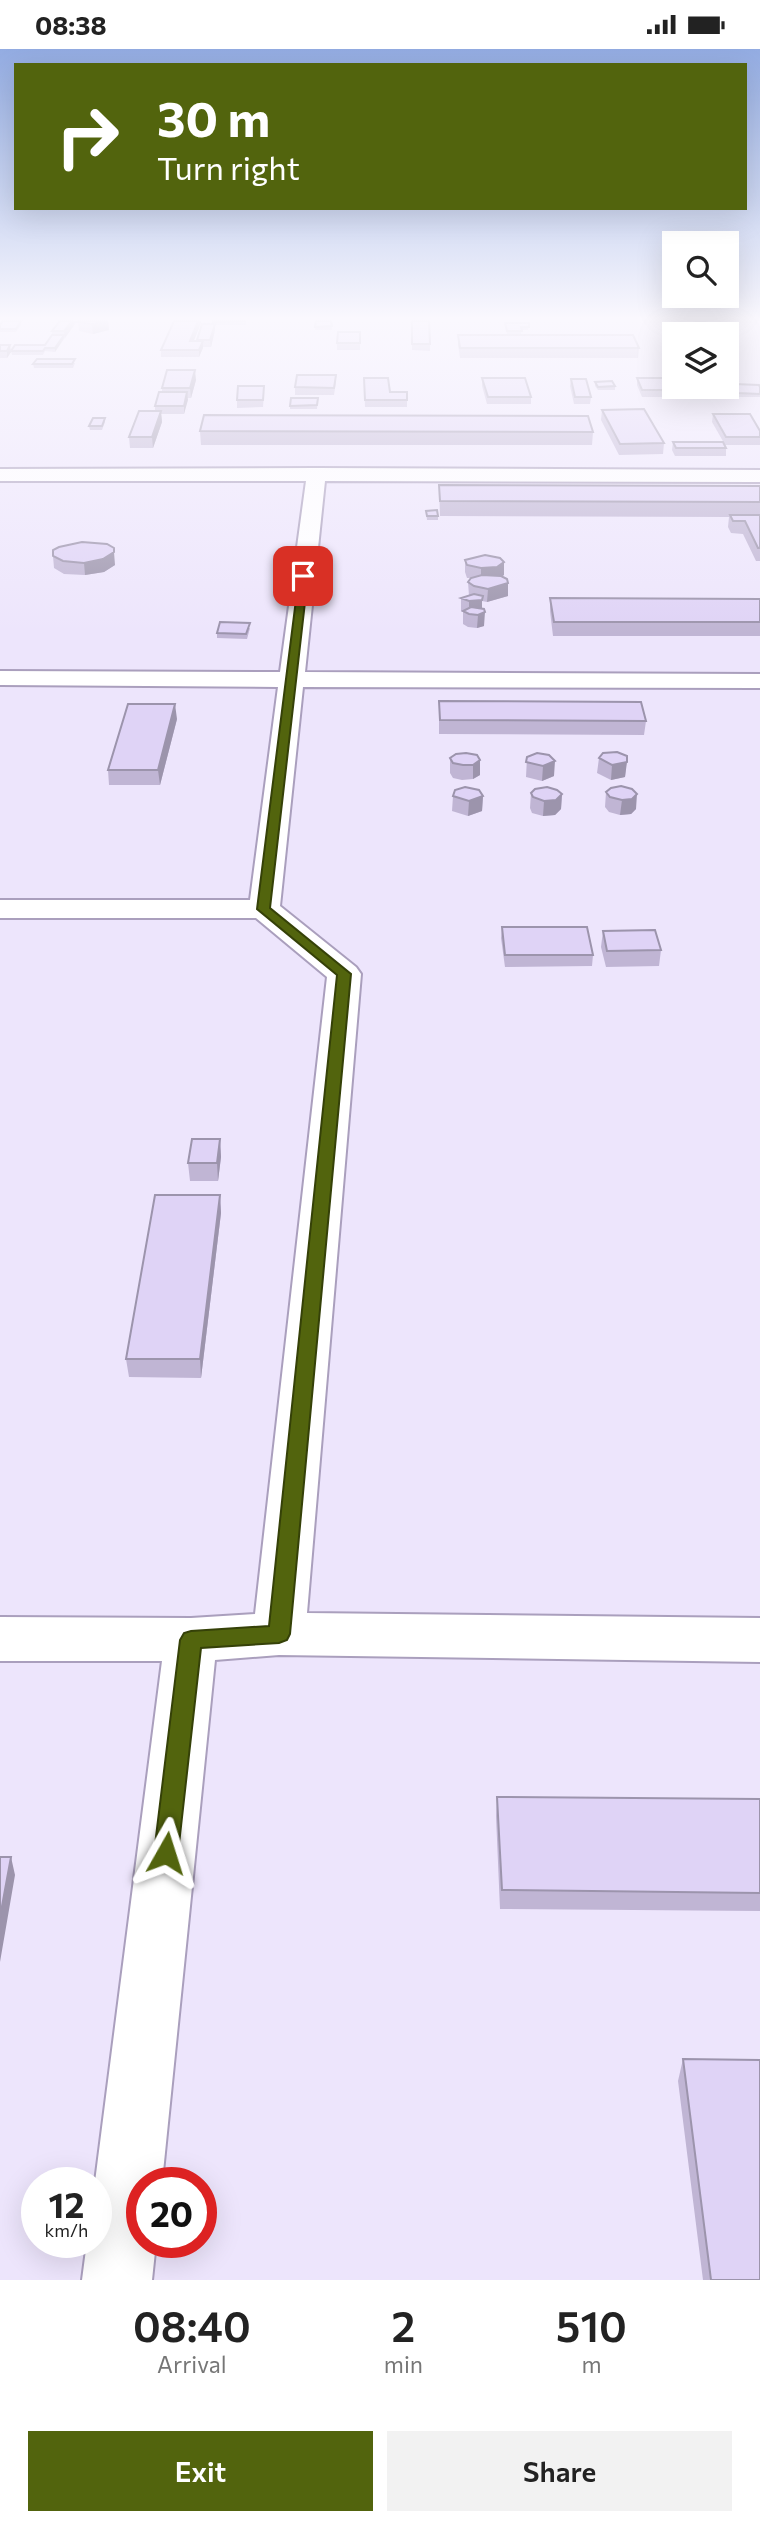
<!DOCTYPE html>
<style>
body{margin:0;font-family:Commissioner,sans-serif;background:#f2f2f2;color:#222;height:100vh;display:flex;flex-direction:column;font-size:26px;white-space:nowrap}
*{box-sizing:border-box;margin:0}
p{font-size:23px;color:#767676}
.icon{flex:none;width:38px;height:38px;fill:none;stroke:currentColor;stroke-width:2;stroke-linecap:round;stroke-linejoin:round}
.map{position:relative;height:2231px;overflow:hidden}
.drawer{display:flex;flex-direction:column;background:#fff;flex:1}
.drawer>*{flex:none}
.banner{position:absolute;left:14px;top:14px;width:733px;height:147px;border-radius:0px;box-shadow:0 7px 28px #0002;background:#52640d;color:#fff;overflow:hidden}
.controls{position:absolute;left:662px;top:182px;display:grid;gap:14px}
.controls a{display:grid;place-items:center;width:77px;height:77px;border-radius:0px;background:#fff;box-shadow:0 7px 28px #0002;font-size:35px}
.speed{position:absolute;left:21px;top:2118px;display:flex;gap:14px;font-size:35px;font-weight:700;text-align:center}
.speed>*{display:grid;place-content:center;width:91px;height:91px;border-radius:50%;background:#fff;box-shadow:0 7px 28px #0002;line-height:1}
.speed small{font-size:18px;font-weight:400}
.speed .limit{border:10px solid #d22;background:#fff;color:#111}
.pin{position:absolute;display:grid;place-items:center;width:60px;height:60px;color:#fff;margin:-30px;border-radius:14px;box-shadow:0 4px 10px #0006}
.me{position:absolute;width:77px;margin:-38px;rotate:6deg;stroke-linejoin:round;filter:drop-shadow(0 0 5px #0008)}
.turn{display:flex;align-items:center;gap:24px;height:147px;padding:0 28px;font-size:32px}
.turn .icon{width:91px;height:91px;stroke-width:2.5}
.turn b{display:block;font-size:49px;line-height:60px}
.eta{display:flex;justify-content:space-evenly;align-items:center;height:119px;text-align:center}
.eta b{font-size:42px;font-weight:600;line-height:49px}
.action{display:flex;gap:14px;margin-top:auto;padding:14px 28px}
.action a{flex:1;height:80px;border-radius:0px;background:#52640d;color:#fff;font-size:28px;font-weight:600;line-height:80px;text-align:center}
.action a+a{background:#f2f2f2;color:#222}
.status{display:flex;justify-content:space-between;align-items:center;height:49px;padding:0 35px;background:#fff;direction:ltr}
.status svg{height:19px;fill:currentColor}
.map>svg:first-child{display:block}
.built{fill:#ede5fc;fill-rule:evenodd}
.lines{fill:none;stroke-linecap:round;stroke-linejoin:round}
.minor-casing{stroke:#aa9fbd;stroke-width:4}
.minor{fill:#fff;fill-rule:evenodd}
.wall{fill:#c0b5d4}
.shaded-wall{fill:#9c94ac}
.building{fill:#dfd3f6;stroke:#9c94ac;stroke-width:2}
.route{fill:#52640d;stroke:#354108;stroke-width:2}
</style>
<div class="status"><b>08:38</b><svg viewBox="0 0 49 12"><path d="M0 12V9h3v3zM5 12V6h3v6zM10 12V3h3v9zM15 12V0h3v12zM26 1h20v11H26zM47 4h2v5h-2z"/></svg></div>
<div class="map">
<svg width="760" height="2231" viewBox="0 0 760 2231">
<rect width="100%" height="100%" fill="#f4f0fc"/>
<path class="built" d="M0 272H760V2231H0ZM674 285H726V338H674ZM37 2133H96V2193H37ZM142 2133H201V2193H142Z"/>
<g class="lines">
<defs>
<path id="minor" d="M316 419 760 421V433L325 432 305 623 760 625V639L303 638 280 857 356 918 361 925 307 1564 760 1569V1613L279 1606 215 1611 162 2133H142V2193H156L152 2231H82L87 2193H96L95 2133 162 1612H0V1568L191 1569 255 1565 327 928 256 869H0V851H250L278 638 0 636V622L280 623 306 432H0V420Z"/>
</defs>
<use href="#minor" class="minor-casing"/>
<use href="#minor" class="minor"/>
</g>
<path class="wall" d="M21 272V276L16 283H0V276Z
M60 272H77L55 303 45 302 43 306H12L11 302 45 296 52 286V282Z
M108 272 109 281 93 285 79 282 78 273Z
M174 272H201L193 292H197V291L213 275V272H246V276H215V281L211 298H203L199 308H161V301Z
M331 272 332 281H315V278Z
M412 272 430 295V302L412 301Z
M505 274H529L528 281H522L521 285H507Z
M360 283V301H337V294Z
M458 286 639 299 638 309H460L458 296Z
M0 296 11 303 7 309H0Z
M75 314 73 319H34L33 315Z
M364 329 390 343H407V358H365Z
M482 329 531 348V355H487L482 337Z
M637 329 682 341V348H642L637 336Z
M571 330 591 348 590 355H574L570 337Z
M196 331 191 349H187L184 365H161L162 373 153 399H130L129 388 155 362V357L162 343V339Z
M336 333 334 346H295V338Z
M595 333 615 337V341H598L595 337Z
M734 335 760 338V348H738L734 339Z
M264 344 263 358 237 359V351Z
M318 349 317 360H290V357Z
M602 361 664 394 663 405 619 406 601 371Z
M713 365 760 382V396H725L726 399V407H675L672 401 673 393 724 394 712 373Z
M105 369V373L102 381H90L89 377Z
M200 382 593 383 592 396H201Z
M439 436 760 437V512H756L743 485 731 484 728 478 729 468 440 467Z
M426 462 438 467V471H427Z
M53 507 115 516 104 523 85 526 64 525 54 519Z
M465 511 504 513V526L502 527 508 534V547L487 553 482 552V560L484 577 477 579 468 578 463 575V563L461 562V549L469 547 468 533 470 529H467L465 523Z
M550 549 760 550V587H553L550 562Z
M250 579 247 590 217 589V584Z
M439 652 646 672 644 686 439 685Z
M177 670 160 736H109L108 721Z
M466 704 480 726 473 730 462 731 453 729 450 724V709Z
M537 704 554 727 542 732 526 728 527 708Z
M627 707 625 728 611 731 597 724 599 709Z
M611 739 636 760 631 765 620 766 609 763 605 758 606 743Z
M531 744 562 745 561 760 555 766 543 767 532 764 530 759Z
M453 747H483L482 762 468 767 452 762Z
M502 878 593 906 592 917 505 918 501 889Z
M603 882 661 901 659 917 606 918 601 898Z
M220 1090 221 1108 218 1132H190L188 1114Z
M220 1146 221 1164 201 1329 129 1328 126 1310Z
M497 1748 760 1750V1862L500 1860 496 1767Z
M683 2010 760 2231H703L678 2032Z"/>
<path class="shaded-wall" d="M72 272H77L65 289 64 282Z
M108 272 109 281 93 285 92 275Z
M198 272H201V274L191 299 190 292Z
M215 275V281L211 298 210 291Z
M64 286V289L55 303V299Z
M203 292V299L199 308V301Z
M10 296 11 303 7 309V302Z
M195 321 196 331 191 349 190 339Z
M187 343 188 351 184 365V357Z
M161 362 162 373 153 399 152 388Z
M114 503 115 516 104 523 85 526 84 514Z
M504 513V526L497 531 481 532V519Z
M508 534V547L487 553 488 540Z
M482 551V564L469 566V552Z
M485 563 484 577 477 579 478 566Z
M175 655 177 670 160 736 158 721Z
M480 711V726L473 730V716Z
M555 712 554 727 542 732 543 717Z
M627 713 625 728 611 731 612 716Z
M562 745 561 760 555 766 543 767 544 752Z
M637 745 636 760 631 765 620 766 622 751Z
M483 747 482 762 468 767 469 752Z
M220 1090 221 1108 218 1132 217 1114Z
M220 1146 221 1164 201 1329 200 1310Z
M11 1808 15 1826 0 1913V1868Z"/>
<path class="building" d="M3 272H21L16 280H0V276Z
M60 272H72L64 282H52Z
M80 272H106L92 275 78 273Z
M174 272H198L190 292H203L199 301H161Z
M213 272H246L213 273Z
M316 272H331L332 277 315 278Z
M412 272H429L430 295H412Z
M505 274H529V278H521L522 282H507Z
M202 275H215L210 291H197Z
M338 283H360V294H337Z
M52 286H64L55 299H45L43 302H11L15 296H45Z
M458 286H633L639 299H460Z
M0 296H10L7 302H0Z
M37 310H75L72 315H33Z
M167 321H195L190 339H162Z
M297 326H336L334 339 295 338Z
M364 329H388L390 343H407V351H365Z
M482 329H525L531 348H488Z
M637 329H674V338H681L682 341H642Z
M571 330H586L591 348H575Z
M612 332 615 337 598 338 595 333Z
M734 335 759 336 760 338V345L738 344Z
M238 337H264L263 351H237Z
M159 343H187L184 357H155Z
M291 349H318L317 356 290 357Z
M644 360 664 394 620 395 602 361Z
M139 362H161L152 388H129Z
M713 365H750L760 382V388H726Z
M204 366 588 367 593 383 200 382Z
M93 369H105L102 377H89Z
M673 393H723L726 399H676Z
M439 436 760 437V453L440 452Z
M437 461 438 467H427L426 462Z
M730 466H760V499H758L745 472H733Z
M82 493 107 495 114 499V503L103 510 84 514 63 512 53 507V501L59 498Z
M485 506 500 509 504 513 497 518 481 519 467 516 465 511Z
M482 526 501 527 507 530 508 534 488 540 474 537 468 533 471 529Z
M474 545 483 547 482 551 469 552 461 549Z
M550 549 760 550V573H554Z
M471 558 484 560 485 563 478 566 469 565 463 562Z
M220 573 250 574 246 585 217 584Z
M439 652 641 653 646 672 440 671Z
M128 655H175L158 721H108Z
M617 703 627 707V713L612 716 599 709 603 704Z
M466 704 477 706 480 711 473 716H463L453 714 450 709 456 705Z
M537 704 549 706 555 712 543 717 526 713 527 708Z
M621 737 632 740 637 745 632 750 622 751 610 748 606 743 611 739Z
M465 738 479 741 483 747 469 752 453 747 455 741Z
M547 738 557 741 562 745 556 751 544 752 533 748 531 744 535 740Z
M502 878H587L593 906H505Z
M655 881 661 901 607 902 603 882Z
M192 1090H220L217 1114H188Z
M155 1146H220L200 1310H126Z
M497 1748 760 1750V1844L502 1841Z
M0 1808H11L0 1868Z
M683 2010 760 2011V2231H711Z"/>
<linearGradient id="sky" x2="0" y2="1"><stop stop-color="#93ace2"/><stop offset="0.46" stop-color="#faf8fe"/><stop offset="1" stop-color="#faf8fe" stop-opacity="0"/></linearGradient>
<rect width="760" height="585" fill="url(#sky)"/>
<path class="route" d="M303 525 308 527 270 859 351 925 290 1585 287 1591 279 1594 201 1599 178 1804 175 1812 166 1815 158 1812 154 1804 180 1591 184 1584 191 1582 269 1577 337 926 257 860 299 527Z"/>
</svg>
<div class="controls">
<a><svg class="icon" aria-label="search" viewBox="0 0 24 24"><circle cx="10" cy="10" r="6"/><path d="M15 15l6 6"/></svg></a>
<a><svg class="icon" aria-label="layers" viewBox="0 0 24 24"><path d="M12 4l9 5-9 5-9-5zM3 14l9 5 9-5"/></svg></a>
</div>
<div class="speed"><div>12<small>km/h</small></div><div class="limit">20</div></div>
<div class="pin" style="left:303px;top:527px;background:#d93025"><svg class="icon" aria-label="arrive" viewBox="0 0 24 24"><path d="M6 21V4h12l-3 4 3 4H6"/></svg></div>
<svg class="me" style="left:166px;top:1804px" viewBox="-20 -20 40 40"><path d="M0-17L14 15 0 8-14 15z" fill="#52640d" stroke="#fff" stroke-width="4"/></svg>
<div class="banner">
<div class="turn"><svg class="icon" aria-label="right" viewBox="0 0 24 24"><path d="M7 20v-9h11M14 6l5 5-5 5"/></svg><div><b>30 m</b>Turn right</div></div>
</div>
</div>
<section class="drawer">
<div class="eta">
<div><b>08:40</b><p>Arrival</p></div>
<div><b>2</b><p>min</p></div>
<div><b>510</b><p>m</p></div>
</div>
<div class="action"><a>Exit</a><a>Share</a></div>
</section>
